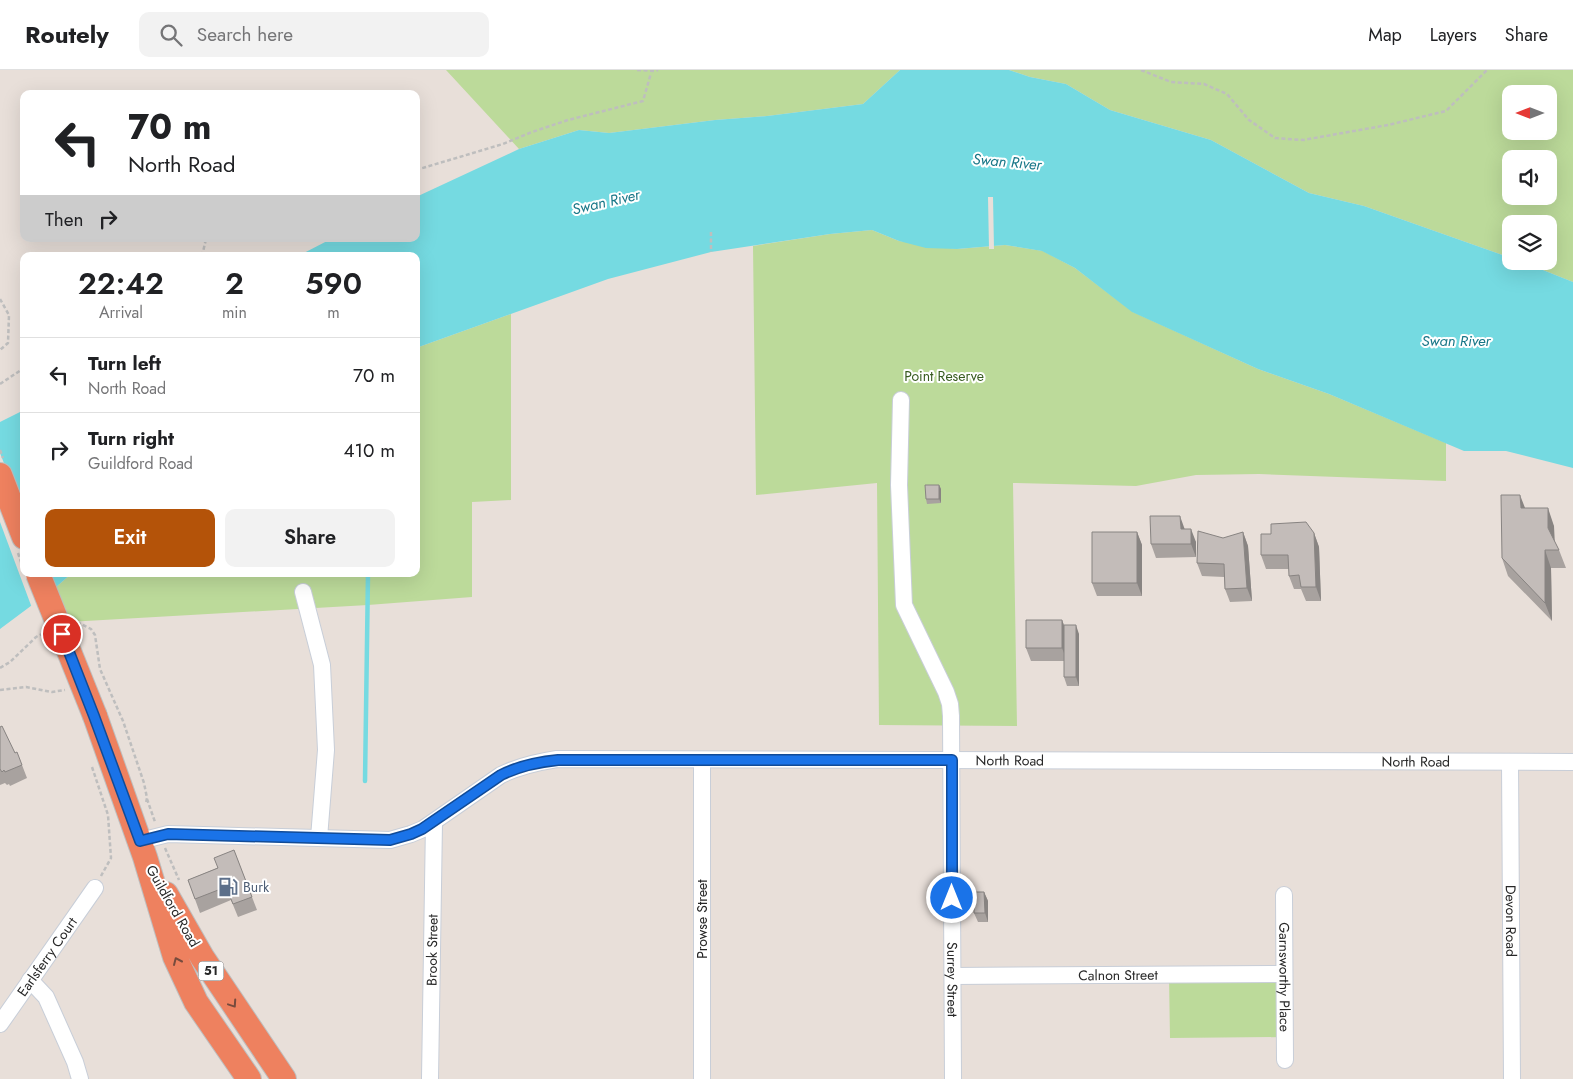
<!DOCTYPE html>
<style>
body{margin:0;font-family:Jost,sans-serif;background:#f2f2f2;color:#202124;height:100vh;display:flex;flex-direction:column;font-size:19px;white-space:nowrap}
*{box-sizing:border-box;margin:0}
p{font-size:16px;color:#757577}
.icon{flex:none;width:28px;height:28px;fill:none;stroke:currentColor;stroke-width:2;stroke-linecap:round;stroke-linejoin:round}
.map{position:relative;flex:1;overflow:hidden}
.details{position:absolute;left:20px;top:182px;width:400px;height:325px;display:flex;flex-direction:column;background:#fff;border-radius:10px;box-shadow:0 5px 20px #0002}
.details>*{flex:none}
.top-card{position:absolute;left:20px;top:20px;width:400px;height:152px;border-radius:10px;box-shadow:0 5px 20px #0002;background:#fff;color:#202124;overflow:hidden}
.needle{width:32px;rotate:270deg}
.controls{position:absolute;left:1502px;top:15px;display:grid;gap:10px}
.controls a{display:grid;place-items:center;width:55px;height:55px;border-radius:10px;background:#fff;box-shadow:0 5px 20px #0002;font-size:25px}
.pin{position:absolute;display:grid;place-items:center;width:42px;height:42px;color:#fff;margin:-21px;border:2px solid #fff;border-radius:50%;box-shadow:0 1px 5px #0007}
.me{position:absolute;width:55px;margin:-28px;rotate:0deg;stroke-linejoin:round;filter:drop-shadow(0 0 4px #0008)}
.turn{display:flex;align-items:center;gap:18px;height:105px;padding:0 25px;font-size:22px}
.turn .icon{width:65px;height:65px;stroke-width:2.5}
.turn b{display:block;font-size:35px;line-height:42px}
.then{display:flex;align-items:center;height:48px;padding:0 25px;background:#0003;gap:10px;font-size:19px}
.eta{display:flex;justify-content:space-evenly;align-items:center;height:85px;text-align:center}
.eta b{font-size:30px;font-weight:600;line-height:35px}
.primary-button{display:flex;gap:10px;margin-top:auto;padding:10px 25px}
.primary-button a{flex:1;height:58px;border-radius:10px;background:#b45309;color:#fff;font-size:20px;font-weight:600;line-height:58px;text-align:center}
.primary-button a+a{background:#f2f2f2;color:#202124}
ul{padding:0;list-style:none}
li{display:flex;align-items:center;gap:15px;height:75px;padding:0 25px;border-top:1px solid #e0e0e0}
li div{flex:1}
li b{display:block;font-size:19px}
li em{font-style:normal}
header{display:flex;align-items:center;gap:30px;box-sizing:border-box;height:70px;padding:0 25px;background:#fff;border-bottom:1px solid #e0e0e0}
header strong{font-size:24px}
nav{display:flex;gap:28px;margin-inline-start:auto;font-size:18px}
.search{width:350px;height:45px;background:#f2f2f2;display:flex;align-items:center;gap:12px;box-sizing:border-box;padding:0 18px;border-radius:10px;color:#757577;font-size:19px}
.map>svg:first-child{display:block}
.green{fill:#bcda9a;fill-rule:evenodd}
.water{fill:#75dae1}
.pier{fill:#e8dfd9}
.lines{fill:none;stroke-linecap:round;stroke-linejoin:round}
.stream{stroke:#75dae1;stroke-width:4.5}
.minor-casing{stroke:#c8ced8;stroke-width:18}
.highway-casing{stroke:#bebebe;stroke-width:26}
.path{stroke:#bebebe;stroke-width:2.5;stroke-dasharray:4 2.5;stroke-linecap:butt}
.minor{stroke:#fff;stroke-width:16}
.highway{stroke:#ee815f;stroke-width:24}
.highway-bridge-casing{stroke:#bebebe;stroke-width:26;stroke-linecap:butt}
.highway-bridge{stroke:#ee815f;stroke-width:24}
.wall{fill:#a8a29f}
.shaded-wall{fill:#888482}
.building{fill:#c3bcb9;stroke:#888482}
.oneway{stroke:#774b3d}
.route-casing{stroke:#114b97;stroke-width:12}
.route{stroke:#1a73e8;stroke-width:9}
.labels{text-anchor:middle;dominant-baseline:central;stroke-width:4;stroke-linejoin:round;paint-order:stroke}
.shield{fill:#fff;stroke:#686868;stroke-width:1}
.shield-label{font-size:12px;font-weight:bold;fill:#272727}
.park-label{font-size:14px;fill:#375b1f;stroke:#fff}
.street-label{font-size:14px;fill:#272727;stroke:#fff}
.service-label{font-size:14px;fill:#4e5e75;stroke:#fff;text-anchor:start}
.water-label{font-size:15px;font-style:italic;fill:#197788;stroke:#fff}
</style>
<header>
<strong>Routely</strong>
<div class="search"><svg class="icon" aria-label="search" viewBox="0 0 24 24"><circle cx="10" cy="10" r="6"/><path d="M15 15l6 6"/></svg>Search here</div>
<nav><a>Map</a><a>Layers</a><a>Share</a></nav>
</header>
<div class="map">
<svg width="1573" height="1009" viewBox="0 0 1573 1009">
<rect width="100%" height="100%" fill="#e8dfd9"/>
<path class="green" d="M446 0H900L863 34 767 46 715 50 609 63 579 60 519 79Z
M1009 0H1573V212L1520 191H1549V154H1511V188L1364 136 1309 123 1211 70 1110 40 1066 14 1030 7ZM1511 24H1549V61H1511ZM1511 89H1549V126H1511Z
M872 160 899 171 957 179 1005 175 1043 181 1075 198 1133 242 1258 299 1329 324 1446 373V411L1259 404 1196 405 1136 416 1013 413 1017 656 879 655 877 413 756 425 753 176 830 164Z
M511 244V430L472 432V527L368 535 68 552 55 518 71 504H416V278Z
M1284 904 1285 967 1170 968 1169 905Z"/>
<path class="water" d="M900 0H1009L1030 7 1066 14 1110 40 1211 70 1309 123 1364 136 1511 188V191H1520L1573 212V398L1506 381H1464L1329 324 1258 299 1132 242 1075 198 1042 181 1005 175 957 179 926 178 899 171 872 160 830 164 711 182 608 209 416 278V186H298L331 169H416V127L519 79 579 60 609 63 715 50 767 46 863 34Z
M24 340V504H71L55 518 0 559V352Z"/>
<path class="pier" d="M988 127H993L994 179H989Z
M0 383 24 444V504H47L54 522 32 538 0 452Z"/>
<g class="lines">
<path class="stream" d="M365 711 368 504"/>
<defs>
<g id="minor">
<path id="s1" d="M901 330 899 415 904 535 946 622 950 634 951 646 953 1009"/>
<path d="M303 522 322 595 326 680 319 768"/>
<path id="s2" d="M1510 692 1512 1009"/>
<path id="s3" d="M140 771 168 764 390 770 411 764 423 759 501 705C519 696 538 692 557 689L1573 692"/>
<path id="s4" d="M1284 825 1285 990"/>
<path id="s5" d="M953 906 1284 904"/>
<path d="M30 910 46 927 75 992 80 1009"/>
<path id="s6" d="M0 954 95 818"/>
<path id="s7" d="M430 1009 434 752"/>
<path d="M702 1009V690"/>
</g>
<path id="highway" d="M0 405 24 467
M95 646 145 787 175 887 196 932 249 1009
M166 824 202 887 284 1009"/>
</defs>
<use href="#minor" class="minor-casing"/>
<use href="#highway" class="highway-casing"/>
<path class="path" d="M637 0 655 1 658 0
M1141 0 1171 12 1204 14 1227 24 1249 50 1275 68 1303 70 1388 55 1446 41 1487 0
M416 100 503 74 532 62 568 50 643 31 651 3
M711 162V182
M202 186 206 169
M0 229 9 245 8 273 0 280
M0 314 24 298
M0 380 3 388
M18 483 22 495
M77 552 91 559 95 565 100 599 123 651 144 713 147 728 146 733
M0 598 10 592 36 567 42 564
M0 620 26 617 52 622 65 620
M92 697 108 745 111 788 101 806
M147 729 155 752
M165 778 179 810"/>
<use href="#minor" class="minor"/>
<use href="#highway" class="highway"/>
<defs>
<path id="highway-bridge" d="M38 504 95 646"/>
</defs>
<use href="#highway-bridge" class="highway-bridge-casing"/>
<use href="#highway-bridge" class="highway-bridge"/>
</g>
<path class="wall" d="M939 415 941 419V433L927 434 926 429Z
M1525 438 1554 456V471L1559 480 1566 498H1551L1552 551 1508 506 1502 488Z
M1185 459 1196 472V487L1156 488 1151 474Z
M1137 462 1142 475V526H1097L1092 513Z
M1243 462 1248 476 1252 531 1230 532 1225 519 1224 507 1202 506 1197 493Z
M1314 463 1319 477 1321 531H1306L1301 519H1294L1289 506V499H1266L1261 485Z
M1062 550 1064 555 1079 564V616H1067L1064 607V591H1031L1026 578Z
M0 657 22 695 27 708 10 716 9 714 7 715 5 713 0 715Z
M234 780 257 840 238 847 231 830 200 843 188 810 217 798Z
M984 822 988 831V852H978L974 843Z"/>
<path class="shaded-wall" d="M939 415 941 419V433L939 429Z
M1520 425 1527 443 1521 438Z
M1548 438 1554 456 1555 476 1548 458Z
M1180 446 1185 460 1181 459Z
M1191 459 1196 472V487L1191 474Z
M1137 462 1142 475V526L1137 513Z
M1243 462 1248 476 1252 531 1247 518Z
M1314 463 1319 477 1321 531 1316 517Z
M1545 480 1551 498 1552 551 1545 533Z
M1062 550 1067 564V591L1062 578Z
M1076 555 1079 564V616L1076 607Z
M984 822 988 831V852L985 843Z"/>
<path class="building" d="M925 415H939V429H926Z
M1501 425H1520L1521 438H1548V458L1559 480H1545V533L1502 488Z
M1150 446H1180L1181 459H1191V474H1151Z
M1306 452 1314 463 1316 517H1301L1299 505 1289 506 1288 485H1261V464H1271V454Z
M1198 461 1223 468 1243 462 1247 518 1225 519 1224 494 1197 493Z
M1092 462H1137V513H1092Z
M1026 550H1062V578H1026Z
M1064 555H1076V607H1064Z
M2 656 15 683 17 682 22 695 5 702 4 700 2 702 0 699V657Z
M234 780 252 827 233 834 226 817 195 829 188 810 218 798 214 788Z
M974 822H984L985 843H974Z"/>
<defs><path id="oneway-chevron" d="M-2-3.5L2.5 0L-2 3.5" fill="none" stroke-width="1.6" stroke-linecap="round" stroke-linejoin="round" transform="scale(1.25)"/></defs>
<g class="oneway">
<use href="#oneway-chevron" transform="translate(177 891) rotate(-114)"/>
<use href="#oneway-chevron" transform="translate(233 934) rotate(56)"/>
</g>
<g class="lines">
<defs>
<path id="route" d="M62 564 94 646 140 771 168 764 390 770 411 764 422 759 501 705C519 696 538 692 558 690H952V828"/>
</defs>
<use href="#route" class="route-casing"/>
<use href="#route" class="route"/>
</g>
<defs>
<symbol id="fuel-bare" viewBox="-9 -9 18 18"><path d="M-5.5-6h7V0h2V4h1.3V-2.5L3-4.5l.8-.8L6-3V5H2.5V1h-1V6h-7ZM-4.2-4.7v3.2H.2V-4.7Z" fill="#5c6f8a" stroke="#fff" stroke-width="2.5" paint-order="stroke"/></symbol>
</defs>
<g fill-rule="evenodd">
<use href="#fuel-bare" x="214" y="803" width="28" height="28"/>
</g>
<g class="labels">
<rect class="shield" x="198.5" y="891.5" width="25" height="19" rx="4"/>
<g class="shield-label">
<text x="211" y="901">51</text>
</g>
<g class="park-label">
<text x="944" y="306">Point Reserve</text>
</g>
<g class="street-label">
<text stroke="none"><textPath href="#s3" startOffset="892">North Road</textPath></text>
<text stroke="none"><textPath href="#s3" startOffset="1298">North Road</textPath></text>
<text transform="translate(173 836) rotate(60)">Guildford Road</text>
<text transform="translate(702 849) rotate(-90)">Prowse Street</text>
<text stroke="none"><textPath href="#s2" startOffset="159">Devon Road</textPath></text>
<text stroke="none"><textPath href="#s7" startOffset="129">Brook Street</textPath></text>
<text stroke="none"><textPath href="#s6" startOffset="82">Earlsferry Court</textPath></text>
<text stroke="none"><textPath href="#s5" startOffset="165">Calnon Street</textPath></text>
<text stroke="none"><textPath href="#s4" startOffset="82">Garnsworthy Place</textPath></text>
<text stroke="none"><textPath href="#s1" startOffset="590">Surrey Street</textPath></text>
</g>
<g class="service-label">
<text x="243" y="817">Burk</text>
</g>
<g class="water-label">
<text transform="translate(1007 92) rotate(5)">Swan River</text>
<text transform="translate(606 132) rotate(-13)">Swan River</text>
<text x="1456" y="271">Swan River</text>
</g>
</g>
</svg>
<div class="controls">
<a><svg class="needle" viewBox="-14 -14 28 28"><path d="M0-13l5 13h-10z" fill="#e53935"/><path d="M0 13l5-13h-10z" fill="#757577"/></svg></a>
<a><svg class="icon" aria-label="sound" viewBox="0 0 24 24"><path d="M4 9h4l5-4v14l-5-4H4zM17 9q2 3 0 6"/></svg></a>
<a><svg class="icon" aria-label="layers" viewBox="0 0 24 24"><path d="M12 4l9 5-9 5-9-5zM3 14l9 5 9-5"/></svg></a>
</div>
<div class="pin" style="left:62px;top:564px;background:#d93025"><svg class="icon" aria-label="arrive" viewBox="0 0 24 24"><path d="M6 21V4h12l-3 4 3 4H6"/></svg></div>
<svg class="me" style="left:952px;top:828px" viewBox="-20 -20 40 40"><circle r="17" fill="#1a73e8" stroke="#fff" stroke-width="3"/><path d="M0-11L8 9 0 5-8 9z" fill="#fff"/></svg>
<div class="top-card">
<div class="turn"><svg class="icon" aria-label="left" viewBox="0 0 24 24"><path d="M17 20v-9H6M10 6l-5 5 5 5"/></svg><div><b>70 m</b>North Road</div></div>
<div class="then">Then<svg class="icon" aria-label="right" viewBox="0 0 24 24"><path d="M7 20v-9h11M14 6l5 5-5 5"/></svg></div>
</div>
<section class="details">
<div class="eta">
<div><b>22:42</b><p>Arrival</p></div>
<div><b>2</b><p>min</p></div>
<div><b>590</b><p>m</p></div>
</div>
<ul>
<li><svg class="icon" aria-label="left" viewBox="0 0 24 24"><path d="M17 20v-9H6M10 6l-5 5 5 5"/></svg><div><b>Turn left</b><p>North Road</p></div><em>70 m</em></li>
<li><svg class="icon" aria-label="right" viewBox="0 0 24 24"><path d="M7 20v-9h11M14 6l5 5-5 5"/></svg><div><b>Turn right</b><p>Guildford Road</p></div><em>410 m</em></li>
</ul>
<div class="primary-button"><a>Exit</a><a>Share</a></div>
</section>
</div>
